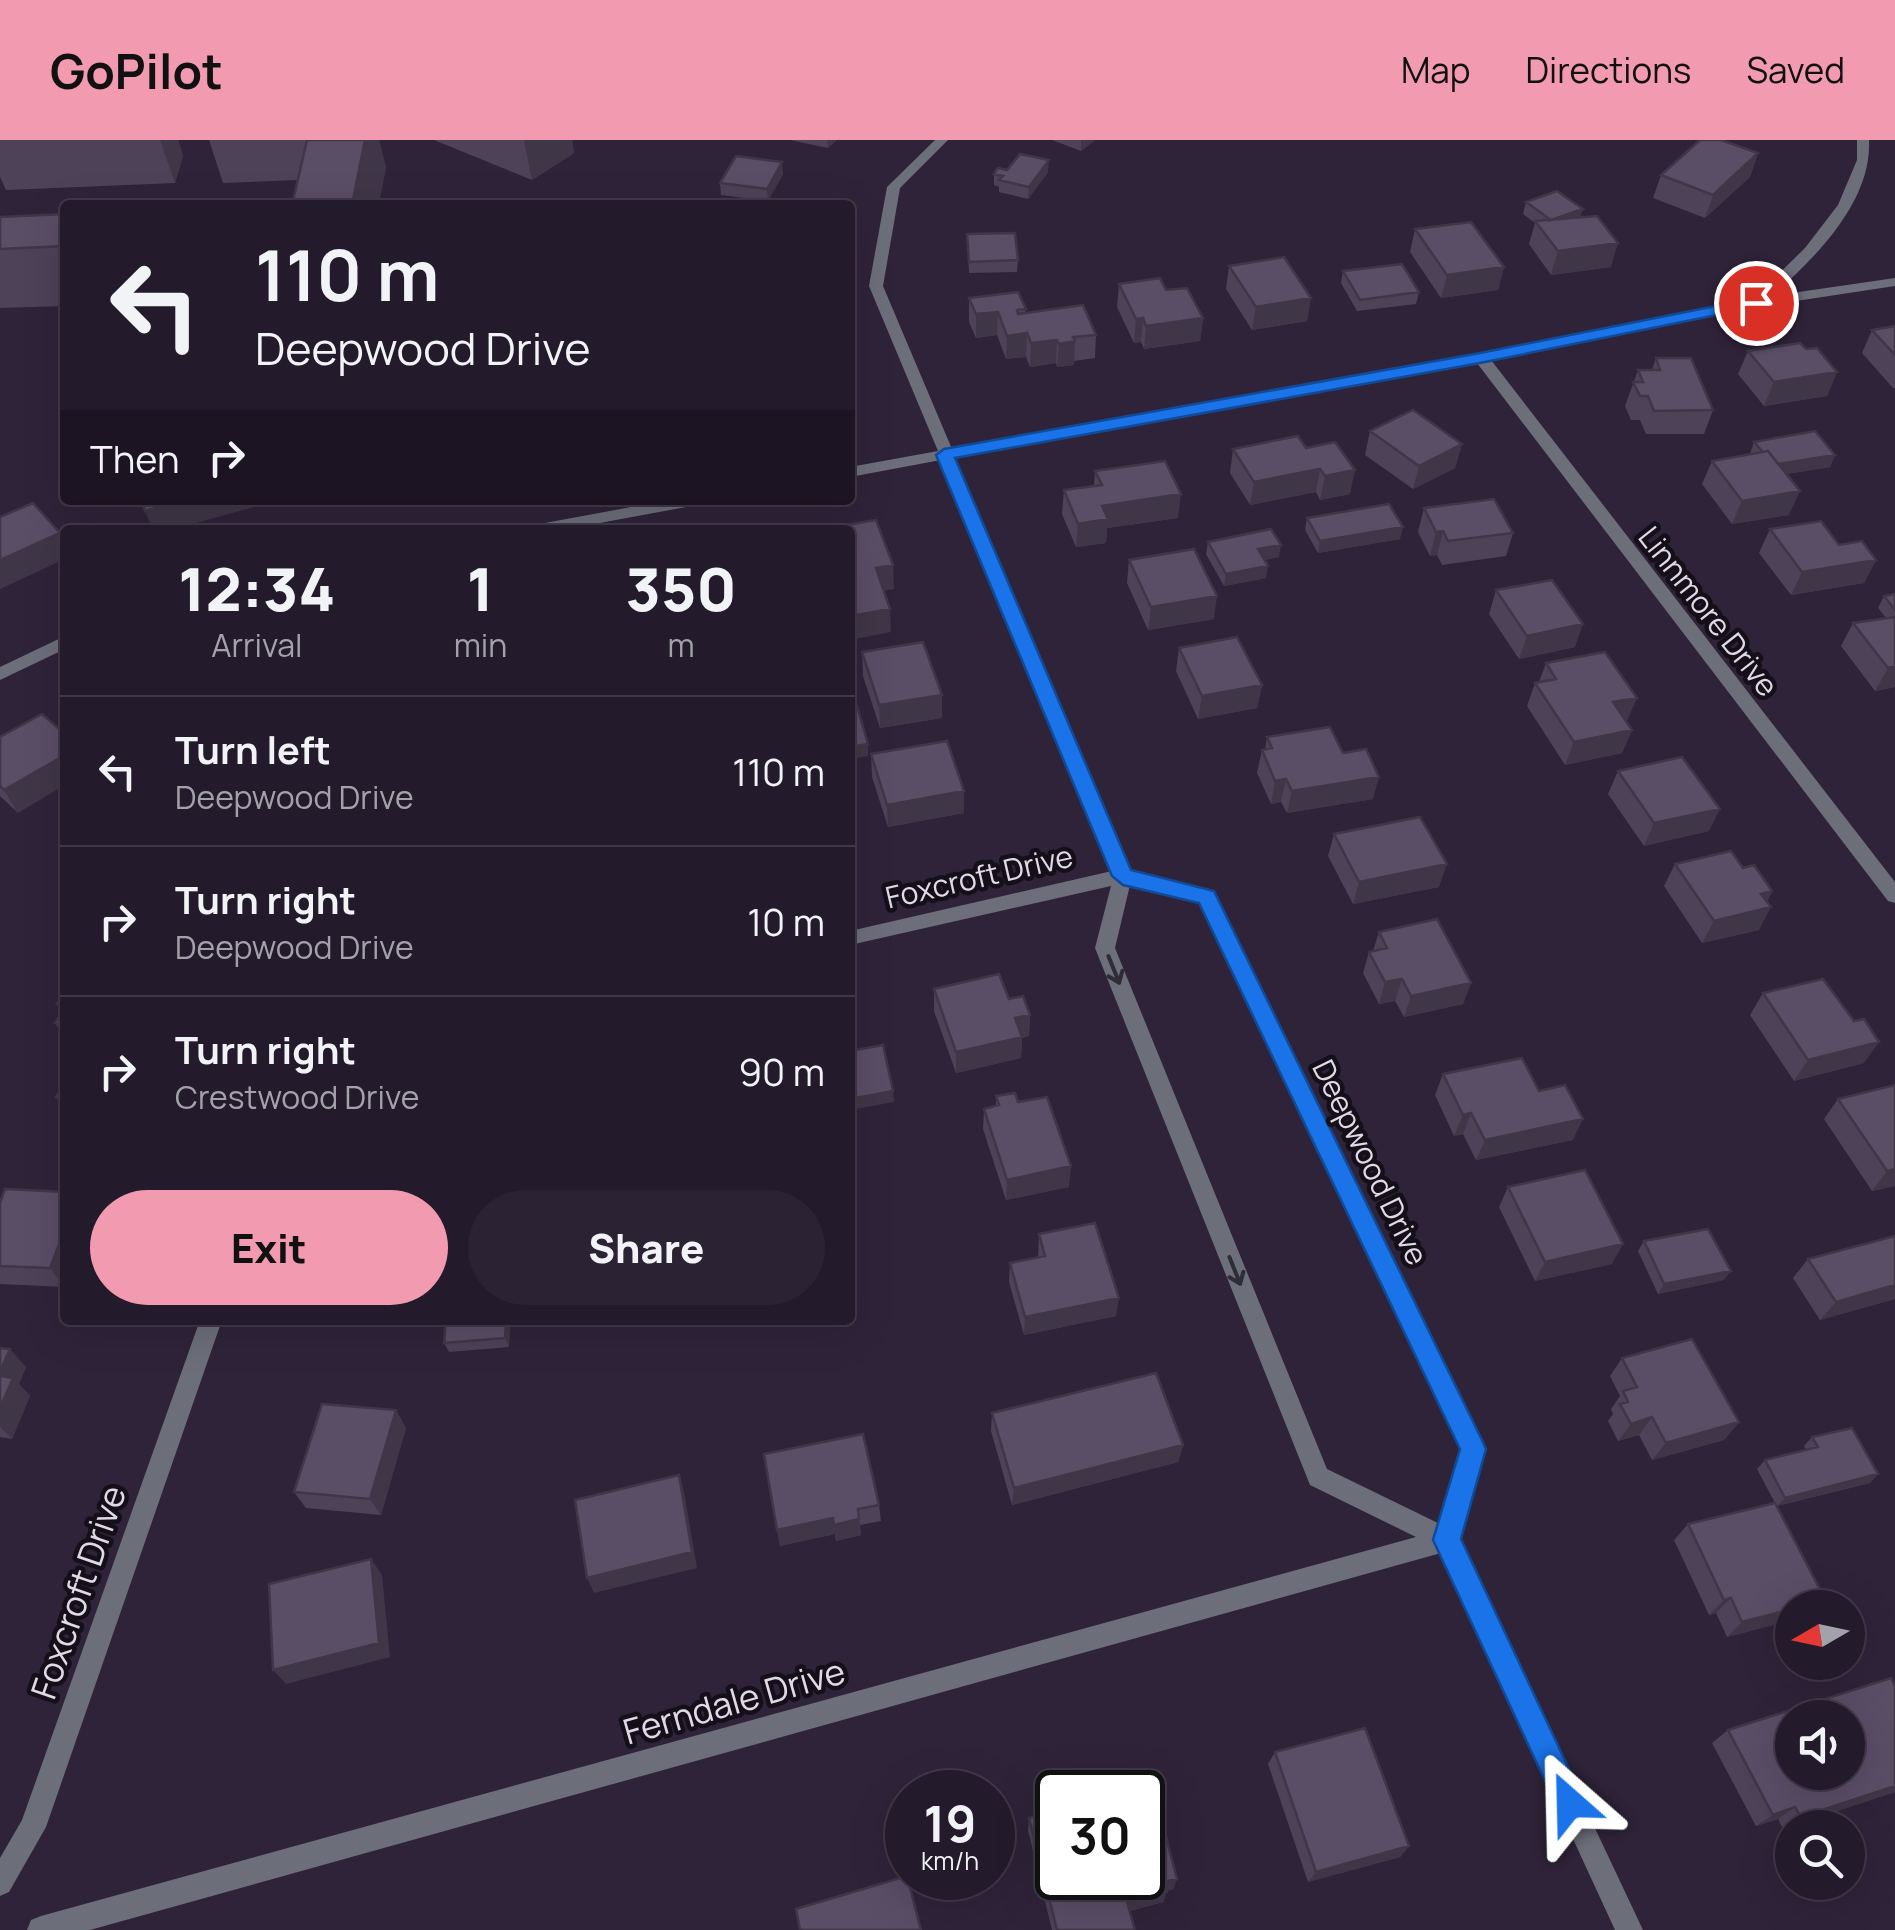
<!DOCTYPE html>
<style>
body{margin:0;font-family:Manrope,sans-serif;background:#2b2333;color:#f1f3f6;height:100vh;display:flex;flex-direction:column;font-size:38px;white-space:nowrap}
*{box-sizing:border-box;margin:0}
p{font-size:32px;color:#a3a1a9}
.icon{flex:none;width:55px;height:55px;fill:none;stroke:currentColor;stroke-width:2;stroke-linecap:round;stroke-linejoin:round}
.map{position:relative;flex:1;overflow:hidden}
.details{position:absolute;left:60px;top:385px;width:795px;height:800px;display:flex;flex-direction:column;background:#231a2b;border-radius:10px;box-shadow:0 10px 40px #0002,0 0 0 2px #403847}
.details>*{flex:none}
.hud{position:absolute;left:60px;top:60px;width:795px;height:305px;border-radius:10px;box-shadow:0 10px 40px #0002,0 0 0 2px #403847;background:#231a2b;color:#f1f3f6;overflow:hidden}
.needle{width:65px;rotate:261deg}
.fabs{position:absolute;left:1775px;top:1450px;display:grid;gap:20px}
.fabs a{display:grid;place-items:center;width:90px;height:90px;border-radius:50%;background:#231a2b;box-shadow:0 10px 40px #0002,0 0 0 2px #403847;font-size:50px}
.speed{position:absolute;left:885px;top:1630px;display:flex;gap:20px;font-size:50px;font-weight:700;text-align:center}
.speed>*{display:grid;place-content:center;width:130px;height:130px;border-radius:50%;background:#231a2b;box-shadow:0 10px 40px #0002,0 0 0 2px #403847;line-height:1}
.speed small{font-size:25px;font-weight:400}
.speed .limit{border:5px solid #111;border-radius:15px;background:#fff;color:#111}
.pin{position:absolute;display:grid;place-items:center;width:85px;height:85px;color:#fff;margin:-42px;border:5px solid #fff;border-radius:50%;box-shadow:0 2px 10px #0007}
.me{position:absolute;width:110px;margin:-55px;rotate:335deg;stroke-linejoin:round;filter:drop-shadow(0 0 8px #0008)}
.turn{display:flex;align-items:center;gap:35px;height:210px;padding:0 30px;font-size:45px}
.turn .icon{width:130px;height:130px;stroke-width:2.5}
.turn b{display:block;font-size:70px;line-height:85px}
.then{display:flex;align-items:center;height:95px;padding:0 30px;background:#0003;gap:20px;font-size:38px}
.eta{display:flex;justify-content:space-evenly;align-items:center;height:170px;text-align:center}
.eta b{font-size:60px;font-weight:800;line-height:70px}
.button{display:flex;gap:20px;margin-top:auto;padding:20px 30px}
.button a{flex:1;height:115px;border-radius:60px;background:#f29aaf;color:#111;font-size:40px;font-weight:800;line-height:115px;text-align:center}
.button a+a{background:#2b2333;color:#f1f3f6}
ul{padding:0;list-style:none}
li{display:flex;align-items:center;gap:30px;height:150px;padding:0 30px;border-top:2px solid #403847}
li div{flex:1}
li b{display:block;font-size:38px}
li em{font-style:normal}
header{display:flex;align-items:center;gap:60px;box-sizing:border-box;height:140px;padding:0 50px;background:#f29aaf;color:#111}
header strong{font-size:48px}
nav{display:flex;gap:55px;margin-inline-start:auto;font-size:35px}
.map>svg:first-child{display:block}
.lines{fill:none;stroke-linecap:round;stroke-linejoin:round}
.street{fill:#6c6e7a;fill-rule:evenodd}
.wall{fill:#4d4258}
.shaded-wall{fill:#3f3647}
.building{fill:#5a4d66;stroke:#3f3647;stroke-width:2.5;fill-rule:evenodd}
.oneway{stroke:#2e2c36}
.route{fill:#1a73e8;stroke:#114b97;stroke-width:2.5}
.labels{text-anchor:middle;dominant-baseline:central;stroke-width:9;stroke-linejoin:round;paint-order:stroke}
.street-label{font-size:30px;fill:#e1d9e8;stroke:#140f19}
.near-street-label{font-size:35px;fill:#e1d9e8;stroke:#140f19}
</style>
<header>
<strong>GoPilot</strong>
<nav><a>Map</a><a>Directions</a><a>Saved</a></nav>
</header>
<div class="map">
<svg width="1895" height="1790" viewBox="0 0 1895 1790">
<rect width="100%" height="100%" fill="#2f2339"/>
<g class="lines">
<path class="street" d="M935 0H948L900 48 883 146 952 309 1481 214 1752 160 1805 108 1838 65 1857 20V0H1869C1872 62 1815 118 1772 156L1895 138V146L1756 167 1491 220 1895 742V763L1888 761 1477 223 956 318 1130 731 1213 751 1481 1301 1485 1309 1459 1400 1643 1790H1615L1441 1413 90 1790H27L31 1780 41 1776 1416 1397 1310 1345 1095 808 1111 746 850 805V791L1112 731 941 320 850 337V327L938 311 869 146 887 47ZM1130 745 1199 762 1461 1309 1440 1384 1327 1329 1115 808Z
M669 360H705L697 365 562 390H526L534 385Z
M65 496V509L0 540V527Z
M200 1180H222L46 1687 9 1752 0 1756V1718L22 1680Z"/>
</g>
<path class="wall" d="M0 0H178L183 16 175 43 6 50 0 37Z
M209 0H379L386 28 298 40 223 43Z
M434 0H572L574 13 532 40Z
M790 0H837L828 8Z
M1052 0H1095L1081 11Z
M1758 13 1750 37 1705 78 1653 58 1661 35Z
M1007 30 1048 32 1028 59 999 52V47L994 45V34Z
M783 34 768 61 721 55 720 43Z
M1526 62 1580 77 1611 127 1551 135 1529 104 1535 83 1523 74Z
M65 74V166L0 168V77Z
M1415 89 1504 127 1498 150 1441 158 1410 112Z
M967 94 1018 120 1017 132 969 133Z
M1229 126 1311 158 1307 181 1252 190 1226 149Z
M1343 131 1419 152 1416 164 1357 171 1341 143Z
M1119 144 1166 150 1203 178 1200 201 1144 209 1141 202 1134 203 1117 167Z
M969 158 1026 169 1025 173 1096 195 1095 218 1074 221V225L1057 227 1056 223 1030 227 1026 217 1006 219 997 195 976 198 969 182Z
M1895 186V248H1893L1862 213 1872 190Z
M1806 209 1837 232 1827 256 1764 266 1738 234 1748 211Z
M1656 218 1713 270 1704 294H1646L1640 280H1631L1625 266 1638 230H1652Z
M1370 291 1462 304 1455 328 1413 349 1365 315Z
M1754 302 1835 315 1830 327 1786 334 1789 375 1732 384 1702 344 1712 321 1750 314Z
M1306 308 1350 354 1320 360 1316 352 1250 365 1230 333 1233 309Z
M1095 331 1178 378 1107 388 1106 403 1076 407 1062 374 1064 350 1094 346Z
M1424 368 1513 393 1506 416 1442 425 1437 415 1430 416 1418 392Z
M1307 378 1400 399 1318 413 1305 390Z
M1770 389 1876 420 1864 443 1791 455 1759 413Z
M1208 402 1279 417 1264 420 1266 438 1224 446 1206 414Z
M1129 420 1214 479 1148 490 1127 443Z
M1496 450 1575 507 1519 519 1489 474Z
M1895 454V547L1875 551 1841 506 1853 483 1886 478 1878 468 1884 456Z
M1179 508 1262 545 1257 568 1198 579 1176 531Z
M862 512 942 578 880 588 863 536Z
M1546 523 1627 581H1626L1632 590 1622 613 1565 625 1527 566 1535 543 1539 542Z
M0 597 18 673 0 656Z
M1267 597 1343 613 1373 659 1287 673 1281 662 1271 664 1257 633 1262 610H1265Z
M871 614 964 673 888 687 872 637Z
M1618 631 1709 691 1644 706 1608 654Z
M1334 694 1439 747 1353 764 1328 716Z
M1675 724 1772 751 1767 762 1759 790 1702 803 1664 746Z
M1379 792 1471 843 1463 864 1404 877 1395 861 1379 864 1363 833 1369 812 1373 811Z
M934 849 1009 859 1030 875 1029 896 1022 898 1021 918 956 933 934 871Z
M65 853V898L55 883 62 872 57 864Z
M1763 853 1864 923 1794 941 1750 875Z
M1443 934 1539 951 1573 1000 1476 1020 1463 994 1454 996 1435 955Z
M65 943V970L56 957Z
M1895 945V1046L1872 1051 1824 979 1838 959Z
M996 956 1018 962 1069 1047 1006 1060 983 989 984 969 996 966Z
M1508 1047 1612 1124 1535 1141 1499 1067Z
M65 1052V1147L0 1144V1063Z
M1039 1094 1116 1176 1024 1195 1009 1142 1010 1123 1038 1117Z
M1895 1096V1159L1820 1180 1793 1138 1808 1119Z
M1644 1101 1724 1140 1658 1154 1638 1111Z
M510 1180 509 1207 449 1212 444 1203Z
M0 1208 26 1227 19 1244 30 1256 12 1299 0 1297Z
M1622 1218 1739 1282 1724 1300 1652 1320 1639 1295 1618 1301 1608 1281 1613 1274 1611 1269 1620 1256 1610 1236Z
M396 1270 406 1288 381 1375 306 1368 294 1352Z
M992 1273 1183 1305 1178 1322 1012 1365 991 1291Z
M1812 1297 1878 1334 1870 1343 1777 1366 1826 1461 1818 1468H1792V1480L1727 1497 1716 1473 1709 1475 1674 1400 1688 1384 1775 1363 1757 1329 1765 1320 1806 1310 1804 1306Z
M764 1314 879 1365 881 1381 860 1385 861 1395 836 1401 835 1394 780 1406Z
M1895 1546V1652L1783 1689 1778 1679 1756 1686 1712 1603 1728 1590Z
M1275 1612 1409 1706 1400 1717 1308 1742 1268 1624Z
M1029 1678 1149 1689 1177 1739 1173 1749 1167 1751 1163 1762 1130 1771 1135 1790H1052L1028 1690Z"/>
<path class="shaded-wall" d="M160 0H178L183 16 175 43Z
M365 0H379L386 28 379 65H352Z
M524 0H572L574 13 532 40Z
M827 0H837L828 8Z
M1081 0H1095L1081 11Z
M1758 13 1750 37 1705 78 1713 55Z
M1049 20 1048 32 1028 59 1029 47Z
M782 22 783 34 768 61 767 49Z
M1583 69 1579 81 1551 80Z
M1618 103 1611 127 1551 135 1558 111Z
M1504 127 1498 150 1441 158 1447 135Z
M1311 158 1307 181 1252 190 1256 167Z
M998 172 997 195 976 198V174Z
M1143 178 1141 202 1134 203 1136 179Z
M1203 178 1200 201 1144 209 1146 186Z
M1027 193 1026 217 1006 219 1007 196Z
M1057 200 1056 223 1030 227 1031 203Z
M1075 201 1074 225 1057 227 1059 204Z
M1837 232 1827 256 1764 266 1774 242Z
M1462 304 1455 328 1413 349 1419 326Z
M1835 315 1830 327 1768 337 1773 325Z
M1320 329 1316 352 1250 365 1254 342Z
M1355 330 1350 354 1320 360 1325 336Z
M1800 351 1789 375 1732 384 1742 361Z
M1181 354 1178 378 1107 388 1106 403 1076 407 1078 384 1102 366Z
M185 360H271L272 362 171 390H153L145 371Z
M1403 387 1400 399 1318 413 1320 401Z
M1443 391 1437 415 1430 416 1436 392Z
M60 393 65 404V419L0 449V420Z
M1281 405 1279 417 1256 421 1258 409Z
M1876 420 1864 443 1791 455 1802 432Z
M893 425 894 449 877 452 876 428Z
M1268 426 1266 438 1224 446 1226 434Z
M1217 456 1214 479 1148 490 1151 467Z
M890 469 891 492 850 500V476Z
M1583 484 1575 507 1519 519 1527 496Z
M1895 526V547L1875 551 1888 528Z
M1262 545 1257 568 1198 579 1202 556Z
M942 555V578L880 588 879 565Z
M1637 558 1627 581 1604 585 1613 562Z
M1632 590 1622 613 1565 625 1574 602Z
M868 604V616L850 619V607Z
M65 615V645L18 673 4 650Z
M1379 637 1373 659 1287 673 1292 651Z
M1286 639 1281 662 1271 664 1275 641Z
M964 651V673L888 687 887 665Z
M1720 669 1709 691 1644 706 1654 683Z
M1447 724 1439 747 1353 764 1359 742Z
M1772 751 1762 770 1771 767 1759 790 1702 803 1714 781 1761 754Z
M1402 839 1395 861 1379 864 1385 842Z
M1471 843 1463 864 1404 877 1411 856Z
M1030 875 1029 896 1022 898 1021 918 956 933V912L1015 878Z
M1879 902 1864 923 1794 941 1808 920Z
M893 951 894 962 850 970V959Z
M1471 973 1463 994 1454 996 1463 975Z
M1583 979 1573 1000 1476 1020 1485 1000Z
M1071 1026 1069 1047 1006 1060 1007 1040Z
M1895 1029V1046L1872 1051 1887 1031Z
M65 1089V1147L50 1128Z
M1623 1104 1612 1124 1535 1141 1545 1122Z
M1731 1131 1724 1140 1658 1154 1664 1144Z
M1895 1145V1159L1820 1180 1836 1162Z
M1119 1158 1116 1176 1024 1195 1025 1177Z
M506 1180H510L509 1207 505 1198Z
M10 1209 26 1227 19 1244 30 1256 12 1299 0 1287V1231Z
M396 1270 406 1288 381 1375 370 1359Z
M1652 1277 1639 1295 1618 1301 1631 1284Z
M1739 1282 1724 1300 1652 1320 1666 1303Z
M1183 1305 1178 1322 1012 1365 1014 1348Z
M1878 1334 1870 1343 1777 1366 1785 1358Z
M679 1335 684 1352 697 1428 594 1453 587 1438Z
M833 1378 859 1379 861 1395 836 1401 835 1394 780 1406 777 1390Z
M371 1419 382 1435 390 1517 286 1544 273 1530Z
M1731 1458 1716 1473 1709 1475 1724 1460Z
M1826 1461 1818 1468H1800Z
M1792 1469V1480L1727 1497 1742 1482Z
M1895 1646V1652L1783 1689 1801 1677Z
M1795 1667 1778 1679 1756 1686 1773 1675Z
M1409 1706 1400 1717 1308 1742 1316 1732Z
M1177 1739 1173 1749 1159 1752 1164 1742Z
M1167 1752 1163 1762 1123 1772 1127 1762Z"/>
<path class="building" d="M307 0H365L352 65H292Z
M1700 0H1721L1758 13 1713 55 1661 35Z
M1020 14 1049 20 1029 47 999 40 1003 36 994 34 998 28 1007 30Z
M736 16 782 22 767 49 720 43Z
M1557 51 1583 69 1551 80 1526 62Z
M65 74V106L0 109V77Z
M1597 76 1618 103 1558 111 1535 81Z
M1471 82 1504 127 1447 135 1415 89Z
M1015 93 1018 120 969 122 967 94Z
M1284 117 1311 158 1256 167 1229 126Z
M1402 124 1419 152 1360 160 1343 131Z
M1160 138 1166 150 1187 148 1203 178 1146 186 1143 178 1136 179 1119 144Z
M1018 152 1026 169 1017 170 1018 174 1083 165 1096 195 1073 197 1075 201 1059 204 1057 200 1031 203 1027 193 1007 196 998 172 976 174 969 158Z
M1895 186V215L1872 190Z
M1800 203 1806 209 1817 208 1837 232 1774 242 1748 211Z
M1656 218H1691L1713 270 1654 271 1648 256H1640L1633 242H1643L1638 230H1660Z
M1413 270 1462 304 1419 326 1370 291Z
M1815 291 1835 315 1778 324 1768 311 1763 312 1754 302Z
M1298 296 1306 308 1335 302 1355 330 1325 336 1320 329 1254 342 1233 309Z
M1768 311 1800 351 1742 361 1712 321Z
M1165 321 1181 354 1102 366 1108 379 1078 384 1064 350 1102 345 1095 331Z
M1494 359 1513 393 1448 401 1443 391 1436 392 1424 368Z
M141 360H185L145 371Z
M33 363 60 393 0 420V377Z
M1389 364 1403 387 1320 401 1307 378Z
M876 380 893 425 876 428 890 469 850 476V390H817Z
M1821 381 1839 405 1862 401 1876 420 1802 432 1770 389Z
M1271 389 1281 405 1258 409 1268 426 1226 434 1208 402Z
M1194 409 1217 456 1151 467 1129 420Z
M1552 440 1583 484 1527 496 1496 450Z
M1895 454V470L1884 456Z
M1895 477V526L1888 528 1853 483Z
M1237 497 1262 545 1202 556 1179 508Z
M923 502 942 555 879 565 862 512Z
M1605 512 1637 558 1613 562 1632 590 1574 602 1535 543 1556 539 1546 523Z
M857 566 868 604 850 607V567Z
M42 574 65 594V615L4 650 0 646V597Z
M1330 587 1343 613 1366 609 1379 637 1292 651 1286 639 1275 641 1262 610 1272 608 1267 597Z
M947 601 964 651 887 665 871 614Z
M1682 617 1720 669 1654 683 1618 631Z
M1420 677 1447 724 1359 742 1334 694Z
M1731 711 1743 728 1754 725 1772 751 1761 754 1771 767 1714 781 1675 724Z
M1437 779 1471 843 1411 856 1402 839 1385 842 1369 812 1387 808 1379 792Z
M999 834 1009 859 1023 856 1030 875 1015 878 1022 897 956 912 934 849Z
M1823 839 1854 881 1864 879 1879 902 1808 920 1763 853Z
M65 853V866L57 864Z
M65 868V885L55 883Z
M883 905 893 951 850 959V911Z
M1522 918 1539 951 1565 945 1583 979 1485 1000 1471 973 1463 975 1443 934Z
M65 943V959L56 957Z
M1895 945V1029L1887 1031 1838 959Z
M1015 953 1018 962 1047 957 1071 1026 1007 1040 984 969 999 965 996 956Z
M1585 1030 1623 1104 1545 1122 1508 1047Z
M5 1049 65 1052V1089L50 1128 0 1126V1063Z
M1095 1083 1119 1158 1025 1177 1010 1123 1045 1116 1039 1094Z
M1708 1089 1731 1131 1664 1144 1644 1101Z
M1895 1096V1145L1836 1162 1808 1119Z
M446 1180H506L505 1198 444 1203Z
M1692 1199 1739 1282 1666 1303 1652 1277 1631 1284 1620 1264 1628 1262 1623 1251 1637 1247 1622 1218Z
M0 1208 10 1209 0 1231Z
M1156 1233 1183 1305 1014 1348 992 1273Z
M0 1236 13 1238 0 1268Z
M322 1264 396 1270 370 1359 294 1352Z
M1852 1288 1878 1334 1785 1358 1765 1320 1818 1307 1812 1297Z
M863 1294 879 1365 858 1369 859 1379 834 1385 833 1378 777 1390 764 1314Z
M679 1335 692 1412 587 1438 575 1360Z
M1775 1363 1826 1461 1800 1468H1792V1469L1742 1482 1731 1458 1724 1460 1688 1384Z
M371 1419 379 1503 273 1530 269 1444Z
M1891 1538 1895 1546V1646L1801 1677 1795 1667 1773 1675 1728 1590ZM1792 1578H1848V1632H1792Z
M1365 1588 1409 1706 1316 1732 1275 1612Z
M1142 1668 1149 1689 1163 1685 1177 1739 1164 1742 1167 1752 1127 1762 1135 1790H1057L1029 1678 1058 1671V1738H1142Z
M907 1736 921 1790H800L796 1769Z"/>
<defs><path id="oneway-shaft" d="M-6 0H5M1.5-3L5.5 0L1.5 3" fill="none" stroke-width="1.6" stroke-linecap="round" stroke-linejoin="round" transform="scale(2.5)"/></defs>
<g class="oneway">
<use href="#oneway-shaft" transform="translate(1114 830) rotate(68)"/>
<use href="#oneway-shaft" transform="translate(1235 1131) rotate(68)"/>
</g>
<path class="route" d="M1756 158 1761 160V166L1480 223 955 318 1131 730 1214 751 1482 1300 1486 1309 1461 1399 1585 1663 1580 1673 1570 1678 1560 1673 1433 1400 1460 1309 1199 763 1123 745 1112 736 936 315 944 309 1480 213Z"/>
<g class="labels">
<g class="street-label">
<text transform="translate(1709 471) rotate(52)">Linnmore Drive</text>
<text transform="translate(979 736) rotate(-13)">Foxcroft Drive</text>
<text transform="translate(1371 1022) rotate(64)">Deepwood Drive</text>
</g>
<g class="near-street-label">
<text transform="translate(78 1452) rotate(-71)">Foxcroft Drive</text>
<text transform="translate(734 1561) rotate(-16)">Ferndale Drive</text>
</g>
</g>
</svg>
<div class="fabs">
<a><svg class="needle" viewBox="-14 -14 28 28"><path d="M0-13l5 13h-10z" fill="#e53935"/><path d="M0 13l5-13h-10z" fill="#a3a1a9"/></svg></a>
<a><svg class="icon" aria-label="sound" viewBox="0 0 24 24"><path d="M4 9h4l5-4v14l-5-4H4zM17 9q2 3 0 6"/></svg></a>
<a><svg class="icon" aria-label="search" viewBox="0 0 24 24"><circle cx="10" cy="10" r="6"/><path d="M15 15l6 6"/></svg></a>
</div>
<div class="speed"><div>19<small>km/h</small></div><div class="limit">30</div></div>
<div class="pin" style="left:1756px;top:163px;background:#d93025"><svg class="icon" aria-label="arrive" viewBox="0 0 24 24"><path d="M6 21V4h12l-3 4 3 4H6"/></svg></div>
<svg class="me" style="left:1570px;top:1663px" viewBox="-20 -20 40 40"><path d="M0-17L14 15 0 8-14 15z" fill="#1a73e8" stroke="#fff" stroke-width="4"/></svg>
<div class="hud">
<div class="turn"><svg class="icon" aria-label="left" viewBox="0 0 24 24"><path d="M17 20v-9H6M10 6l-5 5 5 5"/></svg><div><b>110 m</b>Deepwood Drive</div></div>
<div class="then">Then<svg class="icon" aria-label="right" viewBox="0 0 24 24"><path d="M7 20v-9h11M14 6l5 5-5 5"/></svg></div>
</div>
<section class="details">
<div class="eta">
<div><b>12:34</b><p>Arrival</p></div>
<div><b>1</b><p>min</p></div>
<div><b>350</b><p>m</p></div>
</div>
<ul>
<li><svg class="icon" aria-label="left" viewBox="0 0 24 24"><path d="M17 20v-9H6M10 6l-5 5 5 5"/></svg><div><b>Turn left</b><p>Deepwood Drive</p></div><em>110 m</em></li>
<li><svg class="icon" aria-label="right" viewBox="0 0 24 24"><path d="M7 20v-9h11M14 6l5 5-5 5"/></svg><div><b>Turn right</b><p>Deepwood Drive</p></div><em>10 m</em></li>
<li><svg class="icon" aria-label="right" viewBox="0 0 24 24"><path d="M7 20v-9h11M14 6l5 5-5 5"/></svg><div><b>Turn right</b><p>Crestwood Drive</p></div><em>90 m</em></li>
</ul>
<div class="button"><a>Exit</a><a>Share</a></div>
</section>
</div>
